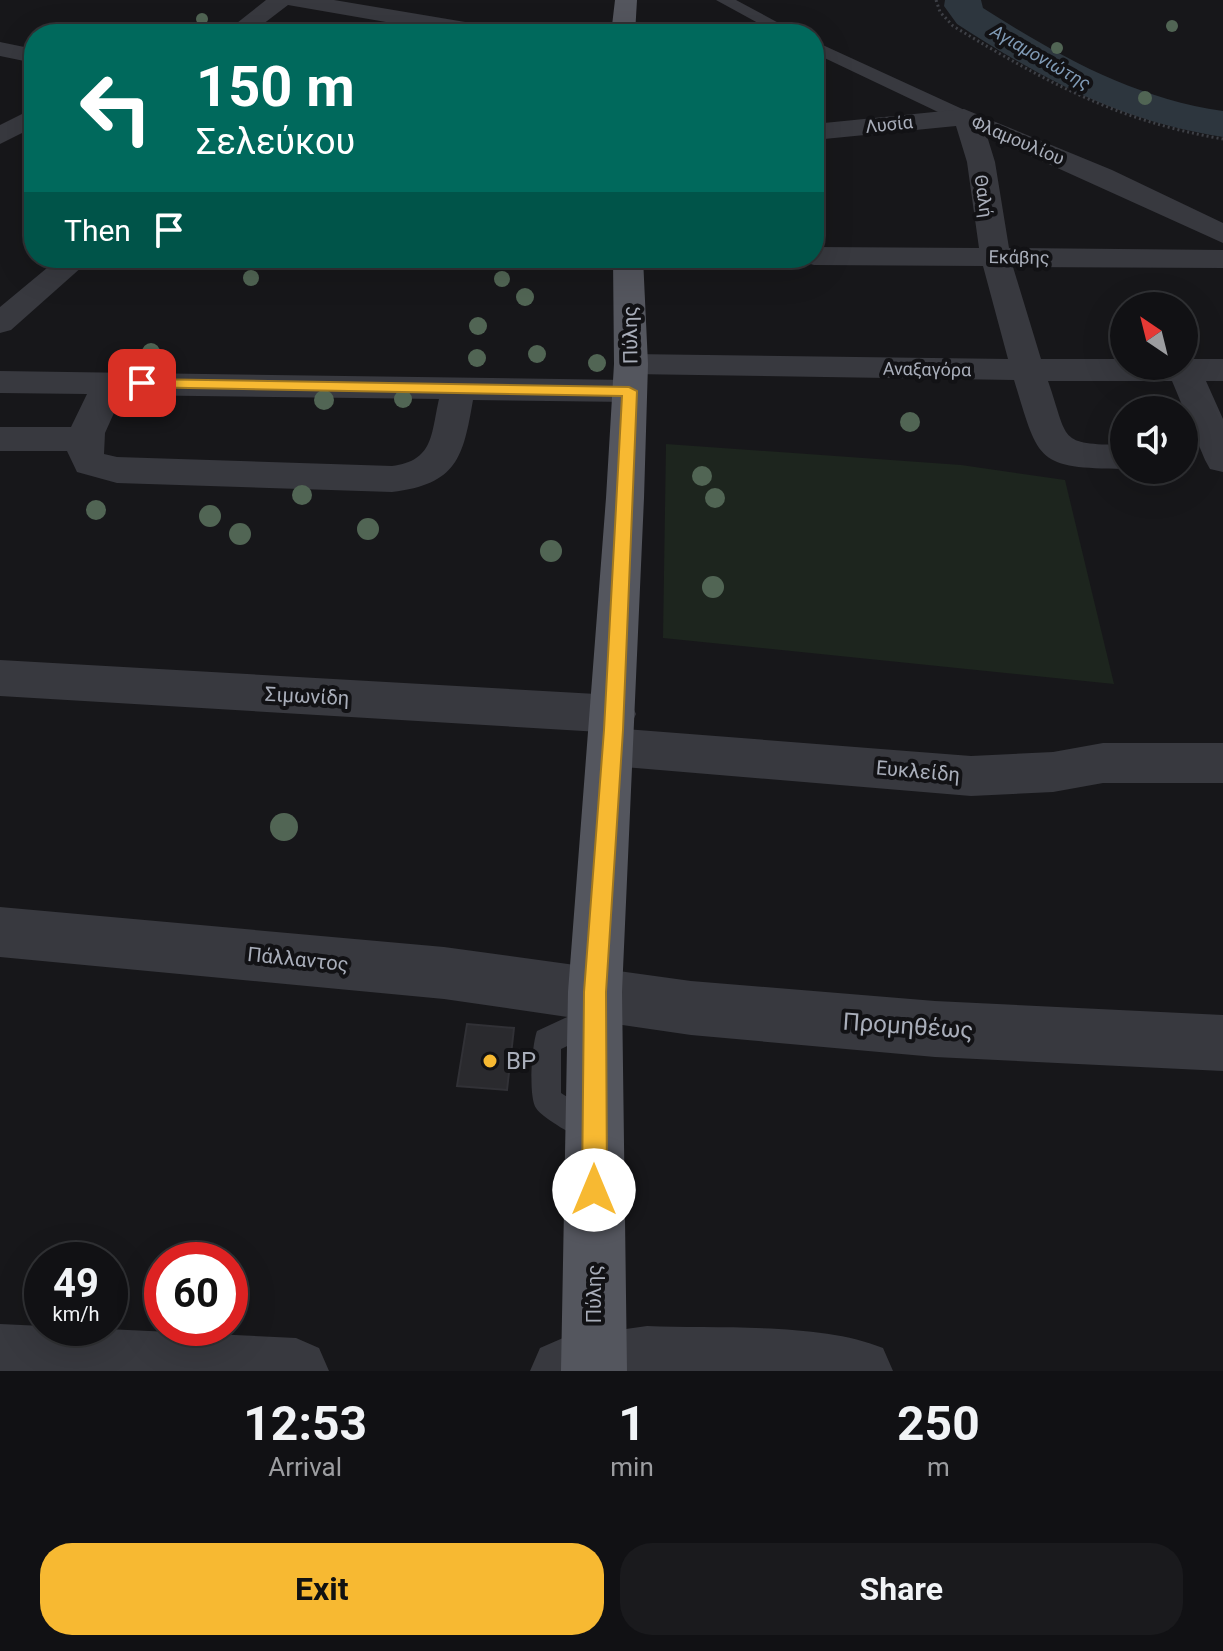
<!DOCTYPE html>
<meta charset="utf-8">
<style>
body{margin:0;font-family:Roboto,sans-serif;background:#1a1a1d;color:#f1f3f6;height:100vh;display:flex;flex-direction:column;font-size:30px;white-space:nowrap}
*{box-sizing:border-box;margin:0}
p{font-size:26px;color:#9c9da0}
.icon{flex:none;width:44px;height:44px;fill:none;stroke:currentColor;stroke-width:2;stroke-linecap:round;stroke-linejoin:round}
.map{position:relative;height:1371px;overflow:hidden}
.panel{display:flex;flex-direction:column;background:#111114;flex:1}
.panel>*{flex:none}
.hud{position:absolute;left:24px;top:24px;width:800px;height:244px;border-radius:32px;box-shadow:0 8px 32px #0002,0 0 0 2px #303134;background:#00695c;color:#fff;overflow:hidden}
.needle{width:52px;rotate:325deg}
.buttons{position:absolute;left:1110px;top:292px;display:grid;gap:16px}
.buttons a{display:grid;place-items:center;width:88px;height:88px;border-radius:50%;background:#111114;box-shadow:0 8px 32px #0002,0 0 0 2px #303134;font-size:40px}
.speed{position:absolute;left:24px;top:1242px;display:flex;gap:16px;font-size:40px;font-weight:700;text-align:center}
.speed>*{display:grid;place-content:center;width:104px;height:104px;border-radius:50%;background:#111114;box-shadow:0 8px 32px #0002,0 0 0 2px #303134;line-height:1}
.speed small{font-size:20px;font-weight:400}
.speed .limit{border:12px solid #d22;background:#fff;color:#111}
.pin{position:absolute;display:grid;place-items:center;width:68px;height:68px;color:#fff;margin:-34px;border-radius:16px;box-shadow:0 4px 12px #0006}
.me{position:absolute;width:88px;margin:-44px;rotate:0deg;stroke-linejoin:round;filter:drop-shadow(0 0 6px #0008)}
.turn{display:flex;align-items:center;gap:28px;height:168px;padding:0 40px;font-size:36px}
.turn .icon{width:104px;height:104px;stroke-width:2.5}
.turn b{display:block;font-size:56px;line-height:68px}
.then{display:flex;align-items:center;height:76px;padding:0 40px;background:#0003;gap:16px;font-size:30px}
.eta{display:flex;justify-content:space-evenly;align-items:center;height:136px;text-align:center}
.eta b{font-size:48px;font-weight:700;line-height:56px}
.cta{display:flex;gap:16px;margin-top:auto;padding:16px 40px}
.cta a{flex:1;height:92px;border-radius:32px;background:#f7b932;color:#111;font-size:32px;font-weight:700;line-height:92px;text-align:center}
.cta a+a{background:#1a1a1d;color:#f1f3f6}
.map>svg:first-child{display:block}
.built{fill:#232327}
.green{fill:#1d251e}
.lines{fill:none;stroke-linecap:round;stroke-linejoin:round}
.river{fill:#2d363e;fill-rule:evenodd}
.building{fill:#2a2a2e;stroke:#313136;stroke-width:2}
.path{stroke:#3e4046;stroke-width:3;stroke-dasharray:2 3;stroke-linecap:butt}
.service{fill:#38393f;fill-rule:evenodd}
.pedestrian{fill:#38393f;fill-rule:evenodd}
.minor{fill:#38393f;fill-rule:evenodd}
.primary{fill:#54565e;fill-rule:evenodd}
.tree{fill:#516554}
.route{fill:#f7b932;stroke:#a17820;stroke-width:2}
.poi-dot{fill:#f7b932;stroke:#121215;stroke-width:3}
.labels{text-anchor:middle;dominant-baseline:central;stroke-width:8;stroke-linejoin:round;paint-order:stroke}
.far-water-label{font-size:18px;font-style:italic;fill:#809bb6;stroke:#121215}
.far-street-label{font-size:18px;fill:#a9aeba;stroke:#121215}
.street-label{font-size:20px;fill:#a9aeba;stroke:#121215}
.near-street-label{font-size:24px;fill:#a9aeba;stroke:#121215}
.near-poi-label{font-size:24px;fill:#a9aeba;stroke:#121215;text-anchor:start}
</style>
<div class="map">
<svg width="1223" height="1371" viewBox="0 0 1223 1371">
<rect width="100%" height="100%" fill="#17171a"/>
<path class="built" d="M385 258H596L595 267Z"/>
<path class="green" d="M666 444 961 465 1065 480 1114 684 663 638Z"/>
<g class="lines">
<path class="river" d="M945 0H981L983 8C1059 56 1133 98 1223 111V137C1119 121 1044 80 957 24L944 6Z"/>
</g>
<path class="building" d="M467 1024 514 1028 507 1090 457 1086Z"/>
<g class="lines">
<path class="path" d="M936 0 940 12 953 26C1044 81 1117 121 1223 139"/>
<path class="service" d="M593 1005 603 1009 607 1019 603 1029 561 1049V1093L600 1118 605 1128 600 1138 590 1143C577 1137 543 1119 536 1108 528 1096 532 1044 537 1031Z"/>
<path class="pedestrian" d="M716 0H736L799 34H778Z
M814 41 971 113 973 117 964 123 957 121 814 53Z"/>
<path class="minor" d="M266 0H334L495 27 503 29 507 34H455L288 5 250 34H223Z
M0 42 34 49V63L0 56Z
M34 108V127L0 144V125Z
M964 109 1112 170 1223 223V243L987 136 995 162 1009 248 1223 250V268L1013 267 1041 359H1124V366H1184V359H1223V381H1206L1223 419V472L1210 469 1205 460 1172 381H1048C1069 441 1057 444 1124 445V469C1035 468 1039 461 1014 380L631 374 619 371 614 364 619 357 631 354 1008 359 983 266 814 265 803 262 800 258H814V247L979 248 967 162 956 126 814 140V124Z
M59 258H92L11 330 0 333V307Z
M0 371 629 380 641 383 646 391 641 399 629 402 473 400C463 458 457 484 392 492L117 483 77 472 67 451H0V427H71L87 394 0 393ZM122 395 439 399C431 434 434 461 392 466L117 457 104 454 105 433Z
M0 660 614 695 630 701 636 714 630 727 625 729 971 756 1053 752 1103 743H1223V783H1103L1053 792 971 796 612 766 596 761 589 747 596 733 600 732 0 696Z
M0 907 444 947 691 981 935 1001 1223 1015V1071L935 1057 691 1035 444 999 0 957Z
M0 1324 296 1338 319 1348 329 1371H0Z
M647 1326C716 1329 821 1322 883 1348L893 1371H530L540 1348 563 1338Z"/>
<path class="primary" d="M615 0H637L635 34H611Z
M613 258H643L648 364 644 498 622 992 627 1371H561L568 992 606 498 614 364Z"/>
</g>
<g class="tree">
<circle cx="202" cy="19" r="6"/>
<circle cx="1172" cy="26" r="6"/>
<circle cx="1057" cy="48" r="6"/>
<circle cx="1145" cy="98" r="7"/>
<circle cx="251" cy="278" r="8"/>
<circle cx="502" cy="279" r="8"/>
<circle cx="525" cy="297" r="9"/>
<circle cx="478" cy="326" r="9"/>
<circle cx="151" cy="352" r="9"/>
<circle cx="537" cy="354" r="9"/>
<circle cx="477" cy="358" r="9"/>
<circle cx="597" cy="363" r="9"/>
<circle cx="324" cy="400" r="10"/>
<circle cx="403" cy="399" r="9"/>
<circle cx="910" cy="422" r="10"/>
<circle cx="702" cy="476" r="10"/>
<circle cx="302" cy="495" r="10"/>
<circle cx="715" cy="498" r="10"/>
<circle cx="96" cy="510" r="10"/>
<circle cx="210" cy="516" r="11"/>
<circle cx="368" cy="529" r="11"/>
<circle cx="240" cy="534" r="11"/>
<circle cx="551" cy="551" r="11"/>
<circle cx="713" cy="587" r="11"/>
<circle cx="284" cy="827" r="14"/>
</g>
<path class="route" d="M142 379 629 387 637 391 623 730 606 992 607 1190 603 1198 594 1202 586 1198 582 1190 584 992 604 730 622 396 137 387V380Z"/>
<circle class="poi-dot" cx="490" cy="1061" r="8"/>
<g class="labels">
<g class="far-water-label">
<text transform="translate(1041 57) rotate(30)">Αγιαμονιώτης</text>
</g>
<g class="far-street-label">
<text transform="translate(889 124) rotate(-6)">Λυσία</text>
<text transform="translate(1018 140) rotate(23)">Φλαμουλίου</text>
<text transform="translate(984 196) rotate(82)">Θαλή</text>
<text transform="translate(1019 257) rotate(1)">Εκάβης</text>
<text transform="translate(927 369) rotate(1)">Αναξαγόρα</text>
</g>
<g class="street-label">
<text transform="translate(630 335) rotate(-91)">Πύλης</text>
<text transform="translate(307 696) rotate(3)">Σιμωνίδη</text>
<text transform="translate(918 771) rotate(5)">Ευκλείδη</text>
<text transform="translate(298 959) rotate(6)">Πάλλαντος</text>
<text transform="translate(594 1294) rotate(-90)">Πύλης</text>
</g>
<g class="near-street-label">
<text transform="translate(908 1026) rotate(4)">Προμηθέως</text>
</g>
<g class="near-poi-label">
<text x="506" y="1061">BP</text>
</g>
</g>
</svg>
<div class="buttons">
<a><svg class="needle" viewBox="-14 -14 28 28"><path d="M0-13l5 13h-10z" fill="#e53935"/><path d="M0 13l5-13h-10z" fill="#9c9da0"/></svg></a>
<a><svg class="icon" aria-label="sound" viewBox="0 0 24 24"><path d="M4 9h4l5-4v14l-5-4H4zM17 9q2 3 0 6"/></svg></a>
</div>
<div class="speed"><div>49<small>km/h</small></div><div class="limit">60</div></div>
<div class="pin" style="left:142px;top:383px;background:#d93025"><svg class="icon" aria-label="arrive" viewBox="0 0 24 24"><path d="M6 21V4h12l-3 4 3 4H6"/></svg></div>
<svg class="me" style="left:594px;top:1190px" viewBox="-20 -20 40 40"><circle r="19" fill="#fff"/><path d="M0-13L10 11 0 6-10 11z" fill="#f7b932"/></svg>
<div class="hud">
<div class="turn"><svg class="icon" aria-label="left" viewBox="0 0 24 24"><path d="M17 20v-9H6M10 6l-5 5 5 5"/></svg><div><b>150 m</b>Σελεύκου</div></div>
<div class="then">Then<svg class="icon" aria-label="arrive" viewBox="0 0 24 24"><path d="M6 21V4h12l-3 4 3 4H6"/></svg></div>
</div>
</div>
<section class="panel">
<div class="eta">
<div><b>12:53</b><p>Arrival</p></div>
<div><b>1</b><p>min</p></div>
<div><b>250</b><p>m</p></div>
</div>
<div class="cta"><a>Exit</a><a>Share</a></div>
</section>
